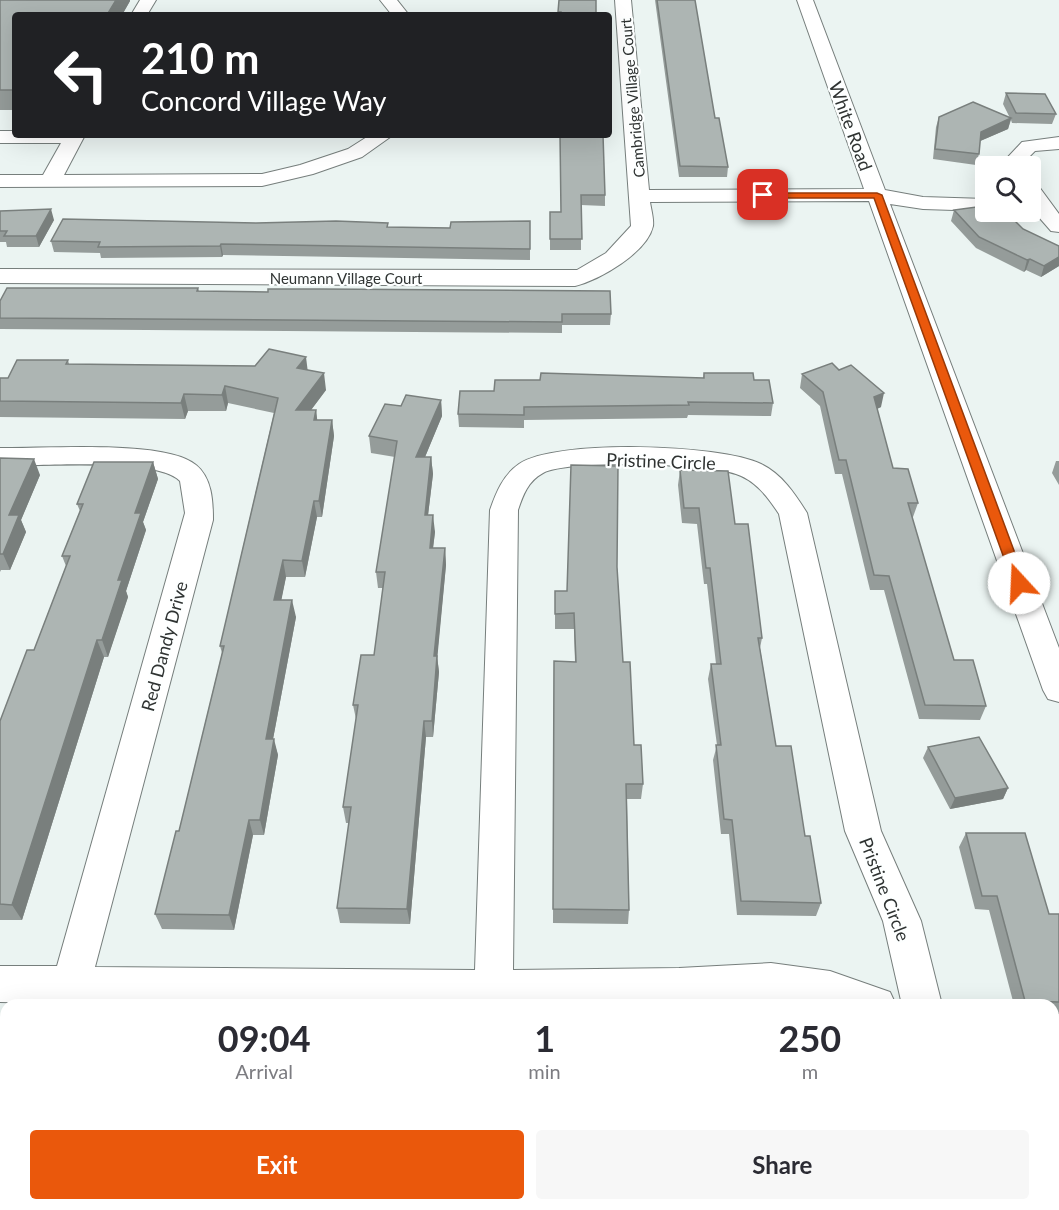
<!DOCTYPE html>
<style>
body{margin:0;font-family:Lato,sans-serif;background:#f7f7f7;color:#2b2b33;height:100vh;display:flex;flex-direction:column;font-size:22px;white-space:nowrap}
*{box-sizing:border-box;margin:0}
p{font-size:20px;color:#7c7c81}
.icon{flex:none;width:33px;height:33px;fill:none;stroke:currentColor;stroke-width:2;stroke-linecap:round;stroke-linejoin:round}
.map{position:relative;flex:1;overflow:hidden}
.drawer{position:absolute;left:0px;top:999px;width:1059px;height:212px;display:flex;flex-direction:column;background:#fff;border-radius:18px 18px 0 0;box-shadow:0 6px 24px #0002}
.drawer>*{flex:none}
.guide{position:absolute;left:12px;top:12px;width:600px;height:126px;border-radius:6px;box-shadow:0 6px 24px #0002;background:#202124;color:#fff;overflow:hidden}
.buttons{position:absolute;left:975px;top:156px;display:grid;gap:12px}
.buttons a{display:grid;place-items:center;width:66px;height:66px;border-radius:6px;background:#fff;box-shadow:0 6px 24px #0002;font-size:30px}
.pin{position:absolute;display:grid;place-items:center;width:51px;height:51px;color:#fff;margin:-26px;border-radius:12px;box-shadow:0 3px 9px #0006}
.me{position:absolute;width:66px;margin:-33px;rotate:340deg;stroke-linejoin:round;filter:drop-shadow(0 0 4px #0008)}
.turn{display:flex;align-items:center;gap:21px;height:126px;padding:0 30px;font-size:27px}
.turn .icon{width:78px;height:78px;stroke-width:2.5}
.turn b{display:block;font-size:42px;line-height:51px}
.eta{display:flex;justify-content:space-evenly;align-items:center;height:102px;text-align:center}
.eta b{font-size:36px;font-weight:700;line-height:42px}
.primary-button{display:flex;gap:12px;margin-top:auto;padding:12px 30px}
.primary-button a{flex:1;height:69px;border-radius:6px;background:#ea580c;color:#fff;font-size:24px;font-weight:700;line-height:69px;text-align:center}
.primary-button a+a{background:#f7f7f7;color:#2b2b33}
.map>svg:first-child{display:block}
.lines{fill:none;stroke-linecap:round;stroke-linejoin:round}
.minor-casing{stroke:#767e7c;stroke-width:2}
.minor{fill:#fff;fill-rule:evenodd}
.wall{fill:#959c9a}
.shaded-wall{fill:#797f7d}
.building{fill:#adb5b3;stroke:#797f7d;stroke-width:1.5}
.route{fill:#ea580c;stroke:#983908;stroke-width:1.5}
.labels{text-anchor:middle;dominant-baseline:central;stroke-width:4.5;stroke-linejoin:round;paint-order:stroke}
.far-street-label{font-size:15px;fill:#2f3332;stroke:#fdffff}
.street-label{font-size:18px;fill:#2f3332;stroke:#fdffff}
</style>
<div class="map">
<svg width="1059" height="1210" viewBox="0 0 1059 1210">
<rect width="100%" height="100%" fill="#ebf4f2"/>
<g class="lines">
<defs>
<path id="minor" d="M140 0H156L147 15H131Z
M380 0H397L409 15H392Z
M615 0H631L649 190 864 189 797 0H813L885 190 923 197 986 199V211L923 209 890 204 1059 648V702L1048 699 1043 690 869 201 650 202C651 209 654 219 653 226 647 253 599 280 575 286L0 283V269L577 270 606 253 631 226Z
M0 131H15V135H82L84 137 64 175 262 174 300 165 348 149 370 135H393L362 157 313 174 262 186 0 187V175H43L61 143H0Z
M1059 137V149L1035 151 1027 159 1031 166 1030 167 1011 166 1007 158 1022 142Z
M1030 182 1037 184 1059 214V232L1051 231 1030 207Z
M0 448C42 449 166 439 196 465 212 478 213 501 213 520L95 967 475 970 490 510C496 493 503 475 519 464 555 439 720 444 761 464 782 474 795 494 807 513L881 831 921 921 942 1005H902L883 921 845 831 779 514C768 497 755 480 736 474 706 464 570 459 543 473 528 481 523 495 518 510L513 970 679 968 771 963 830 971 890 992 896 1005H814L771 999 605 1005 85 1003 48 1005 47 1003 0 1002V966H57L185 513 180 481C157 457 36 466 0 466Z
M1053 1065 1059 1066V1106L1053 1105Z
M1053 1147H1059V1189H1053Z
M6 1184V1204H32L30 1210H0V1186Z
M463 1204H507V1210H463Z
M939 1204H983L984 1210H940Z"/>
</defs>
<use href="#minor" class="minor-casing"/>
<use href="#minor" class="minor"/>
</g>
<path class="wall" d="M0 0 130 1 122 15H15V110H0Z
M655 0H695L715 118 728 167 727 177H679Z
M1006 93 1056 114 1052 124 1012 123 1011 120 1008 129 980 141 979 154 976 165 933 159 936 127 939 117 1010 118 1003 104Z
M560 135 605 195V206L581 205V250H550V212H561Z
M954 210 995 218 1059 246V266L1041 277 1026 270 1024 272 976 248 951 221Z
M0 211 54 220 39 247H7L6 242H0Z
M530 221V260L223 255 222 257 101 258 100 253 54 252 51 241 256 223 388 227 450 228Z
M198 288 199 291 611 314 610 325H562V333L0 329V301Z
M68 360 69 364 308 370 326 390 311 410H316L317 420H332L334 436 322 517H317L305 577H286L281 600 296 617 273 739 278 755 264 835H253L234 930 162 929 155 914 179 831 222 653 220 646 274 413 228 403 226 411H188L185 419 0 417V378H8Z
M704 373 754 380 773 403 771 416 688 415 687 418 524 420V428L459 427 458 414 494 391 540 380 703 378Z
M802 374 881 407 877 409 893 468 918 503 913 517H912L954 660 986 706 980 720 919 719 884 590H870L842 474H835L820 406 800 388Z
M441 400 442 416 425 457H431L433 474 428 515 435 532 433 548H445L446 565 437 656 439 672 433 737H426L410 924 340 923 337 908 349 823H346L343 807 356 719 353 705 374 655 383 588H378L376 572 395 457 371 453 369 436 401 406Z
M0 458 40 475 21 520 26 532 10 570H1L0 572Z
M1056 461H1059V485L1052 473Z
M153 462 158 479 143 522 146 530 126 591 128 597 108 657H104L22 920H0V721L34 650 66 566 62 556 80 511 77 504Z
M680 470 735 524 762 638 760 648 776 746 805 836 821 903 816 916 737 915 729 834H721L713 760 717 745 708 679 711 664H716L707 584H704L697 524 682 523 678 485Z
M617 567 623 662 634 745 643 784 641 799H627L629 910 628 924 553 923 554 661 575 662 574 629H555V591H567Z
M928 747 1008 788 1003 799 950 809 923 758Z
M966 833 1049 914H1059V1014H1053V1005H1014L989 910 975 909 959 847Z
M557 1204H664V1210H557Z
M760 1204H857V1210H761Z"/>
<path class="shaded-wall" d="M116 0H130V1L122 15H107Z
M1011 118 1008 129 978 142 981 132Z
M51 209 54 220 39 247 36 236Z
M221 244 223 255 222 257 220 246Z
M1059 257V266L1041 277 1044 266Z
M1030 259 1026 270 1024 272 1027 260Z
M306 357 308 373 297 368Z
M324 373 326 390 299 426 296 410Z
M225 386 228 403 226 411 222 395Z
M884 393 881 407 870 412 874 397Z
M184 394 188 411 185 419 181 403Z
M441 400 442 416 418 474 416 457Z
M316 410 318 426 314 420Z
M332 420 334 436 322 517 319 501Z
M431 457 433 474 426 532 425 515Z
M34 459 40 475 21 520 26 532 10 570 3 554 9 515Z
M153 462 158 479 143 522 146 530 126 591 128 597 108 657 102 640 135 513Z
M314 501 317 517 305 577 302 561Z
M433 515 435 532 431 564 430 548Z
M445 548 446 565 436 672 434 656Z
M283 560 286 577 278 617 274 600Z
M292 600 296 617 270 755 266 739Z
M97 640 104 657 22 920 12 905Z
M437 656 439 672 433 737 432 721Z
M424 721 426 737 410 924 407 909Z
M274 739 278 755 264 835 260 820Z
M1008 788 1003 799 950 809 955 798Z
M249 820 253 835 234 930 229 915Z
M170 1204H180L179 1210 169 1209Z
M383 1204H387L386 1210H382Z"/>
<path class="building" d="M0 0H116L107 15H15V90H0Z
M559 0H596V15H561V12H558Z
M657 0H695L715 118H719L728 167 680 166Z
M1006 93 1045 94 1056 114 1016 113Z
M973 102 1011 118 981 132 979 154 935 149 939 117Z
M560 135H603L605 195H581L582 239H550V212H561Z
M984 206 986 208V212H989L995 218 1010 216 1023 229 1059 246V257L1044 266 1030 259 1027 260 979 237 954 210Z
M51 209 36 236H4L7 231H0V211Z
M63 219 256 223 336 221 388 223 387 227 450 228 451 222 530 221V249L221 244 220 246 98 247 100 242 51 241Z
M7 288H198L197 291 268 292V289H320L610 291 611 314H562V322L0 318V301Z
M269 349 306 357 297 368 324 373 296 410H316L314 420H332L319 501H314L302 561 283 560 274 600H292L266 739H274L260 820H249L229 915 155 914 176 831H179L224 646H220L278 398 225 386 222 395 184 394 181 403 0 401V378H8L17 360H68L66 364 255 366Z
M832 363 839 370 851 365 884 393 874 397 893 468 908 469 918 503H908L954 660H973L986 706 925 705 889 576 874 575 846 460H839L823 392 802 374Z
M541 373 704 378V373H753L754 380H769L773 403 688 402 689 405 524 407V415L458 414 460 391H494L495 380H540Z
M406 395 441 400 416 457H431L425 515H433L430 548H445L434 656H437L432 721H424L407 909 337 908 351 807H343L358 705H353L361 655H374L385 572H376L397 441 369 436 385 404 401 406Z
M0 458 34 459 9 515H19L3 554H0Z
M94 462H153L135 513H141L118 580H122L102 640H97L12 905 0 904V721L27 650H34L70 556H62L83 504H77Z
M571 465 618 466 617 567 623 662H630L634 745H641L643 784H626L629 910 553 909 554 661 576 662 574 613 555 614V591H567Z
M680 470 728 471 735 524H748L762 638H758L776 746H791L805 836H810L821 903 741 901 732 820 724 819 716 745H721L711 664H721L710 568H706L699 508H684Z
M979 737 1008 788 955 798 928 747Z
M966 833H1025L1049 914H1059V1002L1025 1001 997 896H982Z
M96 1204H170L169 1209H191L95 1210Z
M292 1204H383L382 1210H291Z
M580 1204H664V1210H580Z
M767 1204H857V1210H767Z"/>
<path class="route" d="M760 193H877L882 195 1026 583 1024 586 1019 587 1013 583 874 198H763L758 195Z"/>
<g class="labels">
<g class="far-street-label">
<text transform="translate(632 98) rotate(-95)">Cambridge Village Court</text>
<text x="346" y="278">Neumann Village Court</text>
</g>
<g class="street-label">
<text transform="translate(851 126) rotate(70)">White Road</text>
<text transform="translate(661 461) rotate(2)">Pristine Circle</text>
<text transform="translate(164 646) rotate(-75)">Red Dandy Drive</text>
<text transform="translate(885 889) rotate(69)">Pristine Circle</text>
</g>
</g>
</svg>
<div class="buttons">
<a><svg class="icon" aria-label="search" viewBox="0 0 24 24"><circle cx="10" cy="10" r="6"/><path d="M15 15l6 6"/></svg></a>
</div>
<div class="pin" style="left:763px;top:195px;background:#d93025"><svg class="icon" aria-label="arrive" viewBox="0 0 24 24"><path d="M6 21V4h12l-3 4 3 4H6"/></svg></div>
<svg class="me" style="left:1019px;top:583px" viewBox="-20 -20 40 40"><circle r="19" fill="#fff"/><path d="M0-13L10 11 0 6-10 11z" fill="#ea580c"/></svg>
<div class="guide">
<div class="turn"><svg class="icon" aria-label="left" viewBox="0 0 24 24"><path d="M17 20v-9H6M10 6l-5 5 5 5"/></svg><div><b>210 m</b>Concord Village Way</div></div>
</div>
<section class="drawer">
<div class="eta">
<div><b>09:04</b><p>Arrival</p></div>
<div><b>1</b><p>min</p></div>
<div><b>250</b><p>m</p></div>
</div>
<div class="primary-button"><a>Exit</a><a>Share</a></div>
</section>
</div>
